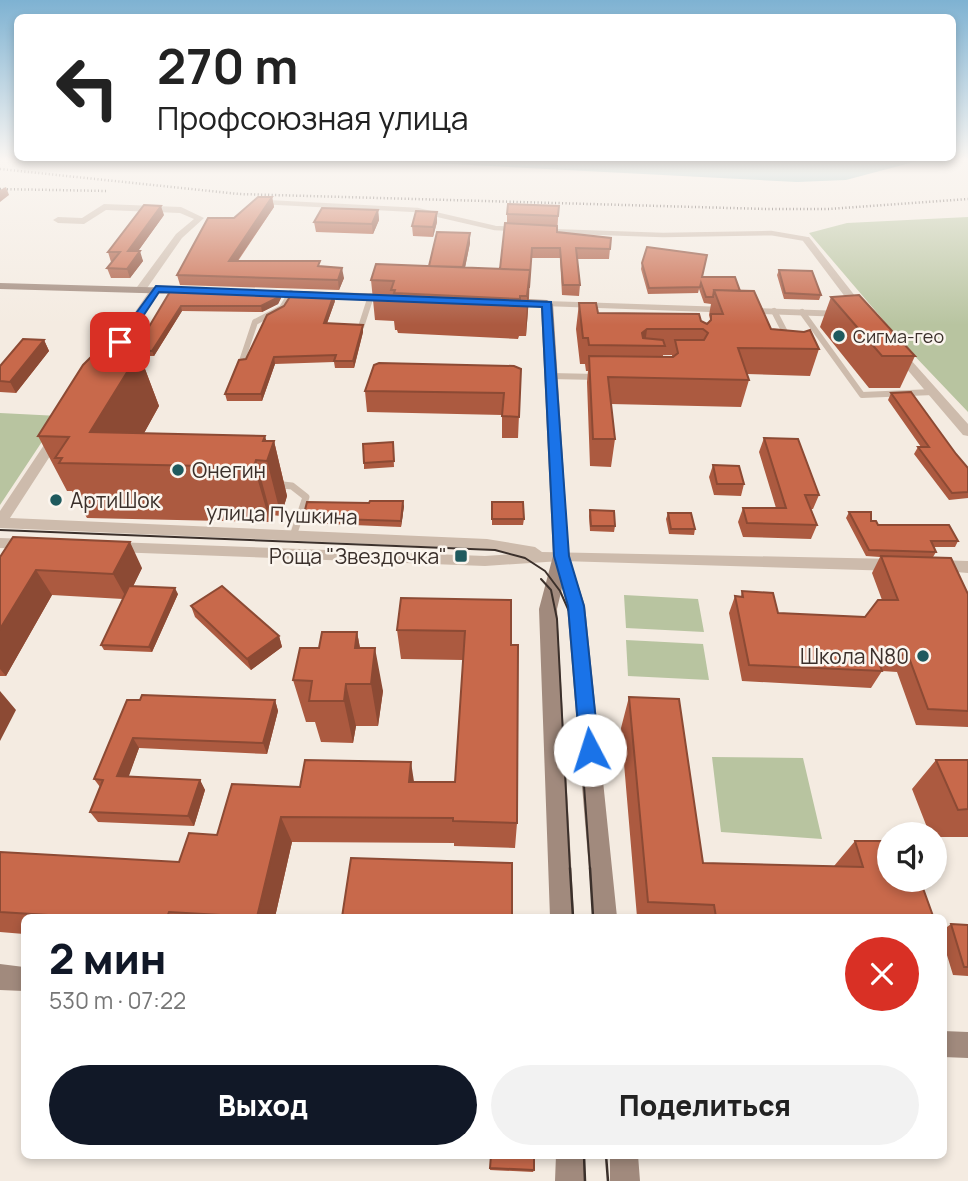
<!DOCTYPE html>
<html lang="ru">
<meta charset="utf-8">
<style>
body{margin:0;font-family:Manrope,sans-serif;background:#f2f2f2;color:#222;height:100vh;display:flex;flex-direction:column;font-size:26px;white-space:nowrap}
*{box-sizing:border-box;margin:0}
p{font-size:23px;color:#767676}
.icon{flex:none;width:38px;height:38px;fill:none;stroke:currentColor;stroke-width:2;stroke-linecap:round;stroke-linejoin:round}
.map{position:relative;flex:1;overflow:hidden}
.drawer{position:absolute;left:21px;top:914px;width:926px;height:245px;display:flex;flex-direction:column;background:#fff;border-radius:10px;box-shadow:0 4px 10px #0003}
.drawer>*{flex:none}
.banner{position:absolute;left:14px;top:14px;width:942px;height:147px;border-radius:10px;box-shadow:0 4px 10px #0003;background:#fff;color:#222;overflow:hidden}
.buttons{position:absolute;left:877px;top:822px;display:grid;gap:14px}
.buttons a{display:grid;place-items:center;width:70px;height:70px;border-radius:50%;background:#fff;box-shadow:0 4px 10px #0003;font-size:35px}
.pin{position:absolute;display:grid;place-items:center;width:60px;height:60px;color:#fff;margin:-30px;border-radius:14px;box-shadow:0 4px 10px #0006}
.me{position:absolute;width:77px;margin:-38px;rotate:355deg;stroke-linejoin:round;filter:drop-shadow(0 0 5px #0008)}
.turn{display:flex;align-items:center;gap:24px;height:147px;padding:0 28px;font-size:32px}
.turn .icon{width:91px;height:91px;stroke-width:2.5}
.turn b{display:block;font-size:49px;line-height:60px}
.round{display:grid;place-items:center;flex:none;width:74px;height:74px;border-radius:37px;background:#f2f2f2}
.summary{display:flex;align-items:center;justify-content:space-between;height:119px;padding:0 28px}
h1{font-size:42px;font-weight:800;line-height:52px;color:#111827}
.action{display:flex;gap:14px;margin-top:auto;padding:14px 28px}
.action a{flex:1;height:80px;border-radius:42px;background:#111827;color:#fff;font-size:28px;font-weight:800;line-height:80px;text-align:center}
.action a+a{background:#f2f2f2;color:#222}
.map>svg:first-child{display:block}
.green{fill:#b8c4a0}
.water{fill:#7fb0b2}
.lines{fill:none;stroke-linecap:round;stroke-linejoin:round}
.lane-far2{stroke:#cdbbac;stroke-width:4.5}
.lane-far1{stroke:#cdbbac;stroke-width:6}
.lane{stroke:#cdbbac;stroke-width:7}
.street{fill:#cdbbac;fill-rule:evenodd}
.secondary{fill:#a18a7d;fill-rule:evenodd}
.tram-far1{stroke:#3b302b;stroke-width:2}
.tram{stroke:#3b302b;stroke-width:2.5}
.rail{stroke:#3b302b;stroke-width:2.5;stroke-dasharray:1 2.5;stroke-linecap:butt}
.wall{fill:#ac5a40;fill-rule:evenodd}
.shaded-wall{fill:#8c4a34}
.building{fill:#c8694b;stroke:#8c4a34;stroke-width:2}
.route{fill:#1a73e8;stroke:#114b97;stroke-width:2}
.poi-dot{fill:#1f5a5e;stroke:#fbf5ee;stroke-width:2.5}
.labels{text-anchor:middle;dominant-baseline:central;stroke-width:5;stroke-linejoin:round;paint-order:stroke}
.far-poi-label{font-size:18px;fill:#3b302b;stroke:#fbf5ee;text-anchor:start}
.poi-label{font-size:21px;fill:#3b302b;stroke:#fbf5ee;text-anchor:start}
.street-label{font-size:21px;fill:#3b302b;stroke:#fbf5ee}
</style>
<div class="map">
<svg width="968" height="1181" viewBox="0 0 968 1181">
<rect width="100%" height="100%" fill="#f4ebe1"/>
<path class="green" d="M968 217V412L908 349 809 233 847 223Z
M0 413 59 416 0 505Z
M624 595 698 599 704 632 626 628Z
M626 640 703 644 709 680 628 676Z
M712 757 803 758 822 839 721 832Z"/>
<path class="water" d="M356 159H925L846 180 797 182Z"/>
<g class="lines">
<path class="lane-far2" d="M263 202 417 210 495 228 514 229
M547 231 663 235 771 233 806 239"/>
<path class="lane-far1" d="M774 311 789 340
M802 312 862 395 933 392
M361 327 371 296
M242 361 255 322 282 308 291 293
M551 376 597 377"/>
<path class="lane" d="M274 484 292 486 306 497 293 536"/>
<path class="street" d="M104 204 181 207 204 218 182 238 145 291H137V287L176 234 194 219 180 213 106 210 84 224 58 223 53 220 58 217 82 218Z
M803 237H809L866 310V314H858L803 241Z
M152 287 161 289 107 370H99L97 368Z
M547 301 844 311 849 314 844 317 543 306V302Z
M898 349 902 350 968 424V436L963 435 894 354V350Z
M57 432 63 436 10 518 487 539 535 547 542 552 896 559 904 565 896 571 561 561 485 566 114 552 107 547 114 542 485 556 513 554 487 549 0 528V511L52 433Z
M0 538 29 539 36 544 29 549 0 548Z
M936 560 968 561V573L931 570 928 566Z"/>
<path class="secondary" d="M0 283 395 294 401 297 395 300 0 289Z
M507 298 547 300 553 304 569 556 585 606 617 917H593L567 606 562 588 557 609 574 917H550L539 609 553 556 541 307 503 304 501 302Z
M0 964 24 967V991L0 990Z
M943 1031 968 1032V1058L943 1057Z
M556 1155H584L585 1181H555Z
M610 1155H638L640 1181H610Z"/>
<path class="tram-far1" d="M0 530 495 550 525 558 545 571 560 591 572 618 590 869
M541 579 551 590 557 619 570 869"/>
<path class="tram" d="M570 868 573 917
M590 868 593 917
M584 1155 585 1181
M606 1155 608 1181"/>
<path class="rail" d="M0 169 239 194 766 209H829L968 199
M0 189 108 191"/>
</g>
<path class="wall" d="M272 197 274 207 238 261 321 266 344 278 339 290 180 285 177 275 234 218Z
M559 206 557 232 611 238 609 259H577L580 285 579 296 562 295 560 258H531L529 298 526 336H519L518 339 398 333 397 330H395L394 321 375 320 371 280 429 266 470 233V243L465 267 500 269 507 223V214Z
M378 210 379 220 373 234 316 232 314 222Z
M164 215 138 251 143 261 130 278H111L107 268 112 262H111L108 252Z
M437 222 433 237 413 236 412 226Z
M642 263 702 277 740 291 771 329 819 349 810 376 747 374 749 380 741 407 611 404 615 439 611 467 590 466 587 382 588 371H586L585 364H580L576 329 579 303 598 313 701 321 707 324 709 322 710 319 709 315 711 304 704 303 699 289 698 293 648 294 641 269ZM663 355H672V357H663Z
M779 270 821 295 819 300 784 299 777 275Z
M171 290 281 298 278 304 262 312 182 311 154 356H140L159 406 144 433 274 441 287 496 281 516 271 515 270 522 87 518 72 491H67L38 436 136 352 135 350Z
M831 297 915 356 900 388H869L820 327Z
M335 301 327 323 363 325V332L354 368H335L334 362 275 364 262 401H227L225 394 246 359Z
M44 340 49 351 16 393 0 392V366Z
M521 369 518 438H502V415L367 412 365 391Z
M891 393 956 454 968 468V498L949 500 914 454 918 447H921L888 400Z
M764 438 819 495 813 509H811L817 525 811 539 743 537 738 522 743 508H776L759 452Z
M393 442 394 467 364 469V463Z
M713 465 744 484 741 496 714 495 709 477Z
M492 502 524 519 523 525H492Z
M369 503 404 506 401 527 305 523 303 518Z
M590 510 615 526 614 532 590 531 589 516Z
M849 512 878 525 958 541 955 547H934L936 552 933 557 968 594V727L916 725 897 672 882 671 871 688 742 681 729 613 735 596 741 597 742 591 778 613 865 617 882 600 872 573 880 557 866 556 846 518Z
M668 513 695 529 694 535 669 534 666 519Z
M0 557 142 568 133 586 178 594 152 652 104 650 101 645 123 599 52 595 6 676H0Z
M401 598 511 645 517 823 515 848 454 846V843L292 842 275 917H24V934L0 932V852L179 862 217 835 300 787 455 782 463 660 401 659 397 630Z
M191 606 279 636 282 647 251 670 195 617Z
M357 632 360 648 383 691 378 726H356L353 743 321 742 315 722H306L293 680 319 648Z
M629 697 703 863 834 866 855 841 933 916 637 917 621 728Z
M127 700H275L278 711 267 754 139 748 128 777 200 780 205 790 194 826 98 822 90 812 100 787 94 779Z
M936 760H968V837H934V835H930L912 789Z
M951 924 968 925V976L953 975 943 942V930Z
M491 1155 534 1170 533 1172 490 1170Z
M664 1155H720L714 1158Z"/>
<path class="shaded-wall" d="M6 187 9 195 0 202V190Z
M272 197 274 207 231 270 229 261Z
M161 206 164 215 131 261 128 251Z
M378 210 379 220 373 234 372 224Z
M437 212V222L433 237V227Z
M470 233V243L462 283V273Z
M140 251 143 261 130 278 127 269Z
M342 268 344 278 339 290 338 280Z
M530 270 528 309 526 336 527 296Z
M280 293 281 298 278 304 262 312 261 306Z
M334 294 335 301 325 329 324 323Z
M181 306 182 311 154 356 152 351Z
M363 325V332L354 368 353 361Z
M647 329 645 345 642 333Z
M44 340 49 351 16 393 10 382Z
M139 353 159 406 127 464 90 432Z
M274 357 275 364 262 401 261 394Z
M265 436 270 453 274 441 287 496 281 516 267 461 263 441Z
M256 460 271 515 270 522 254 467Z
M403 501 404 506 401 527V521Z
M130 542 142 568 127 599 113 574Z
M36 570 52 595 6 676 0 669V629Z
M175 588 178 594 152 652 149 647Z
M357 632 365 675 355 648Z
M279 636 282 647 251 670 247 659Z
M375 648 383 691 378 726 371 684Z
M346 684 356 726 353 743 344 701Z
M0 691 16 710 0 741Z
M275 700 278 711 267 754 263 743Z
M133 738 139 748 125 787 117 776Z
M411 762 415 788 409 782Z
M200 780 205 790 194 826 188 816Z
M281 817 292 842 275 917H257Z"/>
<path class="building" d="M258 197H272L229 261H320L318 266 342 268 338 280 177 275 208 218H234Z
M508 204 559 206 558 216 507 214Z
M144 205 161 206 128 251H140L127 269 107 268 120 252H108Z
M322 208 378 210 372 224 314 222Z
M416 211 437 212 433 227 412 226Z
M505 223 557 226V232L611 238 610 249 576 248 580 285H563L560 248H532L529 288 530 270 500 269Z
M437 232 470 233 463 267 429 266Z
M647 247 707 255 702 277H735L740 291 714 290 713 297H706L701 283 700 287 649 288 642 263Z
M376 264 530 270 527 296H520V299L394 293 395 290H391L394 281 371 280Z
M779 270 812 271 821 295 785 293Z
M171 290 280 293 277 298 261 306H181L152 351 135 350Z
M714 290 754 291 771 329 804 332 810 330 819 349 738 348 749 380 608 377 615 439H593L589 356 673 357 678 353 675 340H704L708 333 703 329H647L642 333 643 338 663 340 665 346 589 345 588 338H583L579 303H596L598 313 699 314 701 321 707 324 711 320V314H723Z
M293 292 334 294 324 323 363 325 353 361H334L336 355 274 357 261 394H225L239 360 246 359 267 315 284 306Z
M859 295 915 356H882L831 297Z
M23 339 44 340 10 382 0 381V366Z
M99 349 139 353 90 432 265 436 263 441H274L267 461 256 460 254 467 59 463 62 458H55L69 437 38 436 83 365Z
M379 363 514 366 521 369 519 417 502 416 504 393 365 391 374 365Z
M911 392 956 454 968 468V492L952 493 918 447H929L891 393Z
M764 438 798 439 819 495H805L817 525 747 523 743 508H786Z
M393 442 394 461 364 463 363 444Z
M713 465 739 466 744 484H717Z
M370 501H403L401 521 303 518 307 502 369 503Z
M492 502H523L524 519H492Z
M590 510 614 511 615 526H591Z
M849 512H871V521H876L878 525H949L958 541H931L936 552 869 550Z
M668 513H691L695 529H671Z
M13 537 130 542 113 574 36 570 0 629V557Z
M881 556 951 558 968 594V711L928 709 908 655 876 654 882 671 749 665 735 596 743 597 742 591 773 593 778 613 865 617 878 600H898Z
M129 586 175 588 149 647 101 645Z
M222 586 279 636 247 659 191 606Z
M401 598 511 600V645H518L517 823 453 821V818L281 817 257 917 169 912 167 917H80L0 912V852L179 862 189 833 217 835 232 784 300 787 305 760 411 762 409 782H455L465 631 397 630Z
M322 632H357L355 648H375L371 684H346L344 701H309L312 681 293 680 300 648H319Z
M142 695 275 700 263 743 133 738 117 776 200 780 188 816 90 812 103 780 94 779 127 700H140Z
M629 697 679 699 703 863 863 867 855 841H889V880H920L933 916 873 915V917H716L714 905 648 902Z
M936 760H968V809L958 810Z
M351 858 512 863V917H342Z
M951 924 968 925V967H964Z
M491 1155H534V1170L490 1168Z"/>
<linearGradient id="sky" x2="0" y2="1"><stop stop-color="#7eb2d2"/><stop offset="0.49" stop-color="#faf6f2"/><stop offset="1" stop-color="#faf6f2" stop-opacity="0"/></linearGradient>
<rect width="968" height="325" fill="url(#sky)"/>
<path class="route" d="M156 286 551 302 569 556 584 606 599 750 597 756 590 758 583 756 580 750 568 606 554 556 542 307 159 292 124 345H116L115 342Z"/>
<g class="poi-dot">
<circle cx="839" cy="336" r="7"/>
<circle cx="178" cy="470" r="7"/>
<circle cx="56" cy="500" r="7"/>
<rect x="454" y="549" width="14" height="14" rx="3.5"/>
<circle cx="923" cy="656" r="7"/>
</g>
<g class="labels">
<g class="far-poi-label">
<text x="853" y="336">Сигма-гео</text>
</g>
<g class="poi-label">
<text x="192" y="470">Онегин</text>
<text x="70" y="500">АртиШок</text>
<text x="447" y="556" text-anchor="end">Роща "Звездочка"</text>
<text x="909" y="656" text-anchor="end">Школа N80</text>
</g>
<g class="street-label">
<text transform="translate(282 514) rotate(2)">улица Пушкина</text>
</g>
</g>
</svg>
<div class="buttons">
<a><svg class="icon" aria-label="sound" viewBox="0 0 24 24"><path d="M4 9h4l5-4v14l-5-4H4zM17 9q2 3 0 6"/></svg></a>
</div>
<div class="pin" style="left:120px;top:342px;background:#d93025"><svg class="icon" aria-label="arrive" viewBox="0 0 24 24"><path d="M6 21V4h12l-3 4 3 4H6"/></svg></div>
<svg class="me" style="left:590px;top:750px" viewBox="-20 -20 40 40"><circle r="19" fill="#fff"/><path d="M0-13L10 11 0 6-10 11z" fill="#1a73e8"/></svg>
<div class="banner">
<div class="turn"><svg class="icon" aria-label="left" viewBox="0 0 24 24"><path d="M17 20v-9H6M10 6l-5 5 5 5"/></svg><div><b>270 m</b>Профсоюзная улица</div></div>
</div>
<section class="drawer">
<div class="summary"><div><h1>2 мин</h1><p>530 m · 07:22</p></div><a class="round" style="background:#d93025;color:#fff"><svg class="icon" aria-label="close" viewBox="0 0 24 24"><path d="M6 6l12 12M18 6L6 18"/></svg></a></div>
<div class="action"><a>Выход</a><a>Поделиться</a></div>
</section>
</div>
